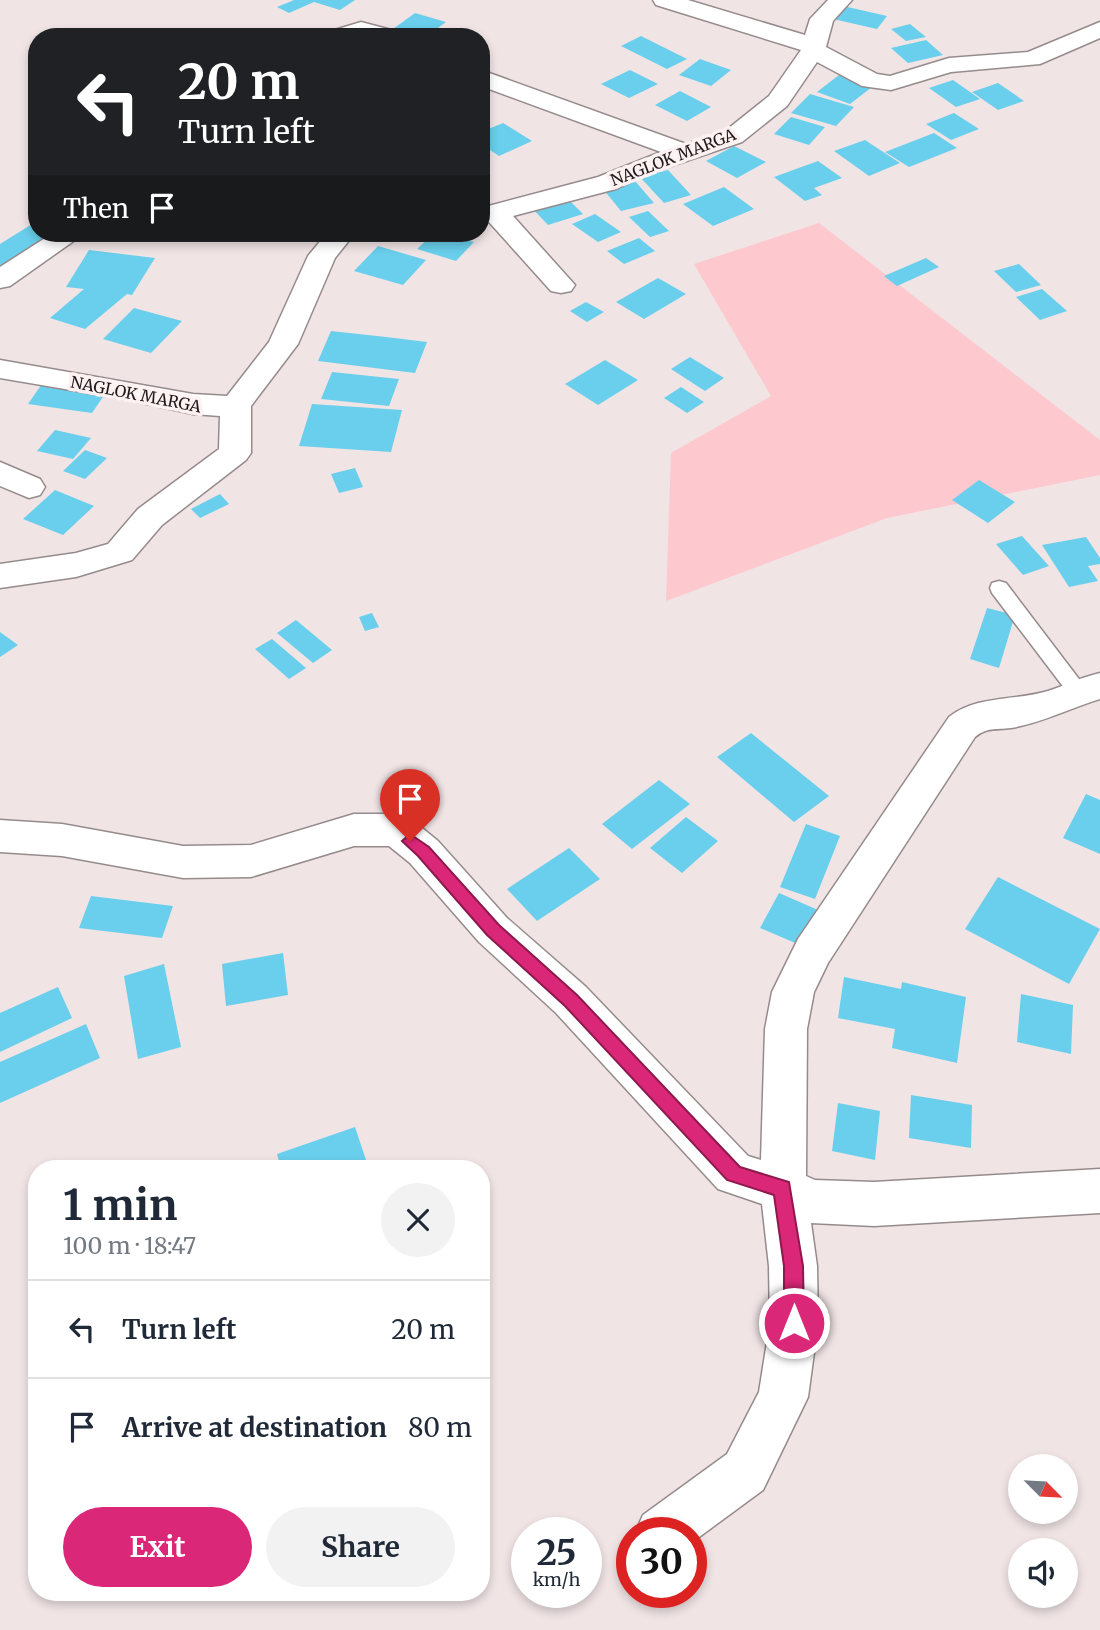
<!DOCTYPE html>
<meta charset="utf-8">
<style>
body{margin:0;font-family:Merriweather,serif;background:#f2f2f3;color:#1f2937;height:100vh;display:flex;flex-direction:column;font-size:26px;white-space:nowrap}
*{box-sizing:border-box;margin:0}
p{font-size:23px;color:#747a83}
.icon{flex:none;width:38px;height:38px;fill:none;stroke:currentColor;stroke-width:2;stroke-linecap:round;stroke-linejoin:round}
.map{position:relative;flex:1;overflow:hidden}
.panel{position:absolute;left:28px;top:1160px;width:462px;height:441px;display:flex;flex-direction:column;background:#fff;border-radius:28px;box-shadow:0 4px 10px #0003}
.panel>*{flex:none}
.guide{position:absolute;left:28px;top:28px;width:462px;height:214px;border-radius:28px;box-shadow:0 4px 10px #0003;background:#202124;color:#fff;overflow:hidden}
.needle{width:46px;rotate:114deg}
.tools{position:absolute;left:1008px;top:1454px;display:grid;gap:14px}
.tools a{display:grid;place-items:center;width:70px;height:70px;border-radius:50%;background:#fff;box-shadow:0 4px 10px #0003;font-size:35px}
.speed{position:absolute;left:511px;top:1517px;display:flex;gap:14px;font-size:35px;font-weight:700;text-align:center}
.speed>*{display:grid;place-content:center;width:91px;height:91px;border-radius:50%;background:#fff;box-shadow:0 4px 10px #0003;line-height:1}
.speed small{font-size:18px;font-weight:400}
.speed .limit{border:10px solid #d22;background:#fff;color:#111}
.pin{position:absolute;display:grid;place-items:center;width:60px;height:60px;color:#fff;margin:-72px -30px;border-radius:50% 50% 50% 0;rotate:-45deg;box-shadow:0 0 7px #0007}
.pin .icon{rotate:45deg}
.me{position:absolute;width:77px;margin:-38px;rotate:0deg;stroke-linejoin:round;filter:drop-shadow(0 0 5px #0008)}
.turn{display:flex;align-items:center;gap:24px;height:147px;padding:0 35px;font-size:32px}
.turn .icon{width:91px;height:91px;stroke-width:2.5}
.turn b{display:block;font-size:49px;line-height:60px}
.then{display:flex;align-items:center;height:66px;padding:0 35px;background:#0003;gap:14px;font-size:26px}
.round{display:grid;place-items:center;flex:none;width:74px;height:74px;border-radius:37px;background:#f2f2f3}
.summary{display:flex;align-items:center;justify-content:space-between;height:119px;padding:0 35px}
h1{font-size:42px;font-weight:700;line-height:52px}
.cta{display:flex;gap:14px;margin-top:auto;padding:14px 35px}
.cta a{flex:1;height:80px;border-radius:42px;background:#db2777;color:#fff;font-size:28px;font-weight:700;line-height:80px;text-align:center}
.cta a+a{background:#f2f2f3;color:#1f2937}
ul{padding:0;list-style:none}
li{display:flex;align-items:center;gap:21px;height:98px;padding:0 35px;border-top:2px solid #e0e1e3}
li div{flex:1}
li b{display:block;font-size:26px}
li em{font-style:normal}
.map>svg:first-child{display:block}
.green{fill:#fdc8ce}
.building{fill:#69cfec}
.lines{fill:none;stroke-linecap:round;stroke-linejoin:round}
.service-casing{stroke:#968b8c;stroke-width:3}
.minor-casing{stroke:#968b8c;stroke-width:3}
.service{fill:#fff;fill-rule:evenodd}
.minor{fill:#fff;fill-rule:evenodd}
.route{fill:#db2777;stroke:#8e194d;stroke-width:2}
.labels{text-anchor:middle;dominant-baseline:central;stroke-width:7;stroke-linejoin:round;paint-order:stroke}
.far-street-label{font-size:16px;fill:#1e1a1a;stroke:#fef1f2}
</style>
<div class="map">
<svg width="1100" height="1630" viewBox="0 0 1100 1630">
<rect width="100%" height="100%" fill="#f0e4e5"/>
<path class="green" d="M819 223 1100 440V475L887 518 666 601 671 453 771 396 694 264Z"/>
<path class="building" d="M294 0H355L340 10 314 2 289 13 277 7Z
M843 6 887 16 877 29 833 19Z
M415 13 446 22 426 37 393 29Z
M910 24 926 37 906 41 891 29Z
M641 36 687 59 667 69 621 46Z
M926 40 943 55 908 63 891 48Z
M700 59 731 70 711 86 679 75Z
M630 70 658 84 629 98 601 84Z
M839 75 872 87 850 104 817 92Z
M953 80 980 99 956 107 929 88Z
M998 83 1024 101 998 110 972 92Z
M680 91 711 107 687 121 655 105Z
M810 94 854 107 836 126 791 113Z
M954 113 979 129 951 140 926 124Z
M791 117 825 127 809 145 774 134Z
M503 123 532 141 499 156 481 144V132Z
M934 133 957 148 909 167 885 152Z
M865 140 900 163 869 176 834 151Z
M734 146 766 162 737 178 706 161Z
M818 161 842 178 814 188 822 195 805 201 774 177Z
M668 170 691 195 664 203 640 177Z
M635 181 654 203 621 211 603 189Z
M724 187 754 209 713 226 683 204Z
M565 196 583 214 548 225 530 206Z
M648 211 669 231 650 237 629 217Z
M595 214 621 232 598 242 572 224Z
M37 221V233H54L26 249 33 253 0 270V244Z
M434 233H444L474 242 456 261 417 249Z
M639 238 655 251 624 264 607 251Z
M378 246 426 260 403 285 354 271Z
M89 250 155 258 132 295 127 294 85 329 50 318 84 289 66 287Z
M926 258 939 267 897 286 884 276Z
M1019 264 1041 285 1016 292 994 271Z
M658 278 686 294 644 319 616 302Z
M1042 289 1067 311 1040 320 1016 297Z
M586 302 604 312 587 322 570 311Z
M134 308 182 321 151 353 103 339Z
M331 331 386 337 427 342 415 373 318 361Z
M690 357 724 378 705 391 671 369Z
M605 360 638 380 598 405 565 384Z
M332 372 399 379 389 406 321 399Z
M44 381 107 391 92 413 28 404Z
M681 387 704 402 687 413 664 398Z
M312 404 402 410 391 452 299 446Z
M55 430 91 438 73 459 37 451Z
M85 450 107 458 85 479 63 471Z
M355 468 363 487 339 493 331 474Z
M979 480 1015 502 988 523 952 500Z
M55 490 94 506 63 535 23 519Z
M220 494 229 504 200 518 191 509Z
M1022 536 1049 566 1023 575 996 544Z
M1086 537 1100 558V564L1088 566 1098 581 1069 587 1042 545Z
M987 608 1015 615 999 668 970 659Z
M372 613 379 627 365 631 359 617Z
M296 620 332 650 313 663 277 633Z
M0 632 18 645 0 657Z
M272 639 306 668 289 679 255 649Z
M751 733 829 796 794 822 717 757Z
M659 780 690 804 632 849 602 824Z
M1086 794 1100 800V854L1063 838Z
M686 817 718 841 682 873 650 848Z
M806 824 840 836 815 899 780 887Z
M569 848 600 879 537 921 507 889Z
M998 877 1100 929 1069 984 965 929Z
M779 893 818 910 800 945 760 928Z
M91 896 173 906 162 938 79 928Z
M283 953 288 995 226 1006 222 964Z
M164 964 181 1047 138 1059 124 976Z
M844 977 901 989 902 982 966 997 957 1063 892 1048 895 1029 838 1018Z
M58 987 72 1018 0 1052V1013Z
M1021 994 1073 1005 1071 1054 1017 1042Z
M86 1024 100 1058 0 1103V1062Z
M911 1095 972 1105 971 1148 909 1138Z
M838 1103 880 1111 875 1160 832 1151Z
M355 1127 369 1169H281L277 1154Z"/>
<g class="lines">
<defs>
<path id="service" d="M999 581 1006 583 1085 687 1088 692 1085 697H1071L992 593 990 588 992 583Z"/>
<path id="minor" d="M653 0H688L805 35 810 19 828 0H852L833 21 826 47 877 74 890 76 949 58 1028 52 1100 22V38L1040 64 951 72 891 90 862 86 817 62 787 106 742 142 645 175 616 189 513 216 575 285 571 291 561 293 551 291 489 222 481 224V208L598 177 661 152 481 86V70L686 144 724 132 769 96 801 50 656 5Z
M361 22 399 32 403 37H324L328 32Z
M53 233H85L10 286 0 288V267Z
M327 233H355L335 258 298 344 251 406V453L246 460 162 525 132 560 76 577 0 588V564L76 553 108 544 138 509 219 449 220 416 193 414 124 399 0 378V360L193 394 227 396 269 342 308 256Z
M0 462 40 479 45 487 40 495 29 498 0 486Z
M1100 673V699C1070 708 1042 723 1011 728 996 730 987 727 975 737L828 963 814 992 807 1029 806 1176 815 1180 874 1182 1100 1169V1213L874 1226 811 1223 817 1266 818 1323 808 1397 763 1490 691 1543V1533H635L643 1515 727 1454 759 1392 770 1323 769 1266 762 1204 718 1189 556 1013 479 942 410 863 389 846H354L251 877 183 878 62 856 0 852V820L62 824 183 846 251 845 354 814H397L411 819 438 841 507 918 586 987 748 1156 761 1160 765 1029 772 992 798 939 949 717C977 695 1015 701 1048 691 1066 685 1082 677 1100 673Z"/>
</defs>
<use href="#service" class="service-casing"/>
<use href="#minor" class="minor-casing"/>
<use href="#service" class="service"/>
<use href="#minor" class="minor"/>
</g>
<path class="route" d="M410 834 429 847 499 925 577 995 740 1167 789 1182 803 1266 804 1323 801 1330 794 1333 787 1330 784 1323V1266L774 1195 727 1180 565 1006 487 935 418 856 402 841Z"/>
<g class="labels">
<g class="far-street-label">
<text transform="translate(673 157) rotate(-21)">NAGLOK MARGA</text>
<text transform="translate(136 394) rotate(11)">NAGLOK MARGA</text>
</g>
</g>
</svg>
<div class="tools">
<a><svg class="needle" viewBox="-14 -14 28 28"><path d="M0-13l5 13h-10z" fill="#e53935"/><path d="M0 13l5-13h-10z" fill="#747a83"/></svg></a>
<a><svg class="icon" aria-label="sound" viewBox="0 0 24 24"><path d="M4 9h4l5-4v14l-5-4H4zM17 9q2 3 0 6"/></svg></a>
</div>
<div class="speed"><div>25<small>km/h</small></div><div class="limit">30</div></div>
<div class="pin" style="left:410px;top:841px;background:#d93025"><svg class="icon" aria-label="arrive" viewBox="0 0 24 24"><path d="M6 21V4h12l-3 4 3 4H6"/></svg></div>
<svg class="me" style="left:794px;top:1323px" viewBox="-20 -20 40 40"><circle r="17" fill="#db2777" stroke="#fff" stroke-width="3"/><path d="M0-11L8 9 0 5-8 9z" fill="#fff"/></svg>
<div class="guide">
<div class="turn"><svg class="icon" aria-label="left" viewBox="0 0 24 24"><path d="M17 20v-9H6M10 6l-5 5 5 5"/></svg><div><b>20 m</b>Turn left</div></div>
<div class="then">Then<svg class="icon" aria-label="arrive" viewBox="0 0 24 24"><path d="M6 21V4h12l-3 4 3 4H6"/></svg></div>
</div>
<section class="panel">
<div class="summary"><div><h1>1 min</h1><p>100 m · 18:47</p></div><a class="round"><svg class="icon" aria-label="close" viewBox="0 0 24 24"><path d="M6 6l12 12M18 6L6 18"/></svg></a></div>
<ul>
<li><svg class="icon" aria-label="left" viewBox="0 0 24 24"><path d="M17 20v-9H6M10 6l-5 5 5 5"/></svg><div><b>Turn left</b></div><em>20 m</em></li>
<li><svg class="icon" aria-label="arrive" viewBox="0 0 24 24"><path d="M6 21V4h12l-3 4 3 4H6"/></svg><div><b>Arrive at destination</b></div><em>80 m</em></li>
</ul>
<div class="cta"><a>Exit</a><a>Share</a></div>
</section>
</div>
